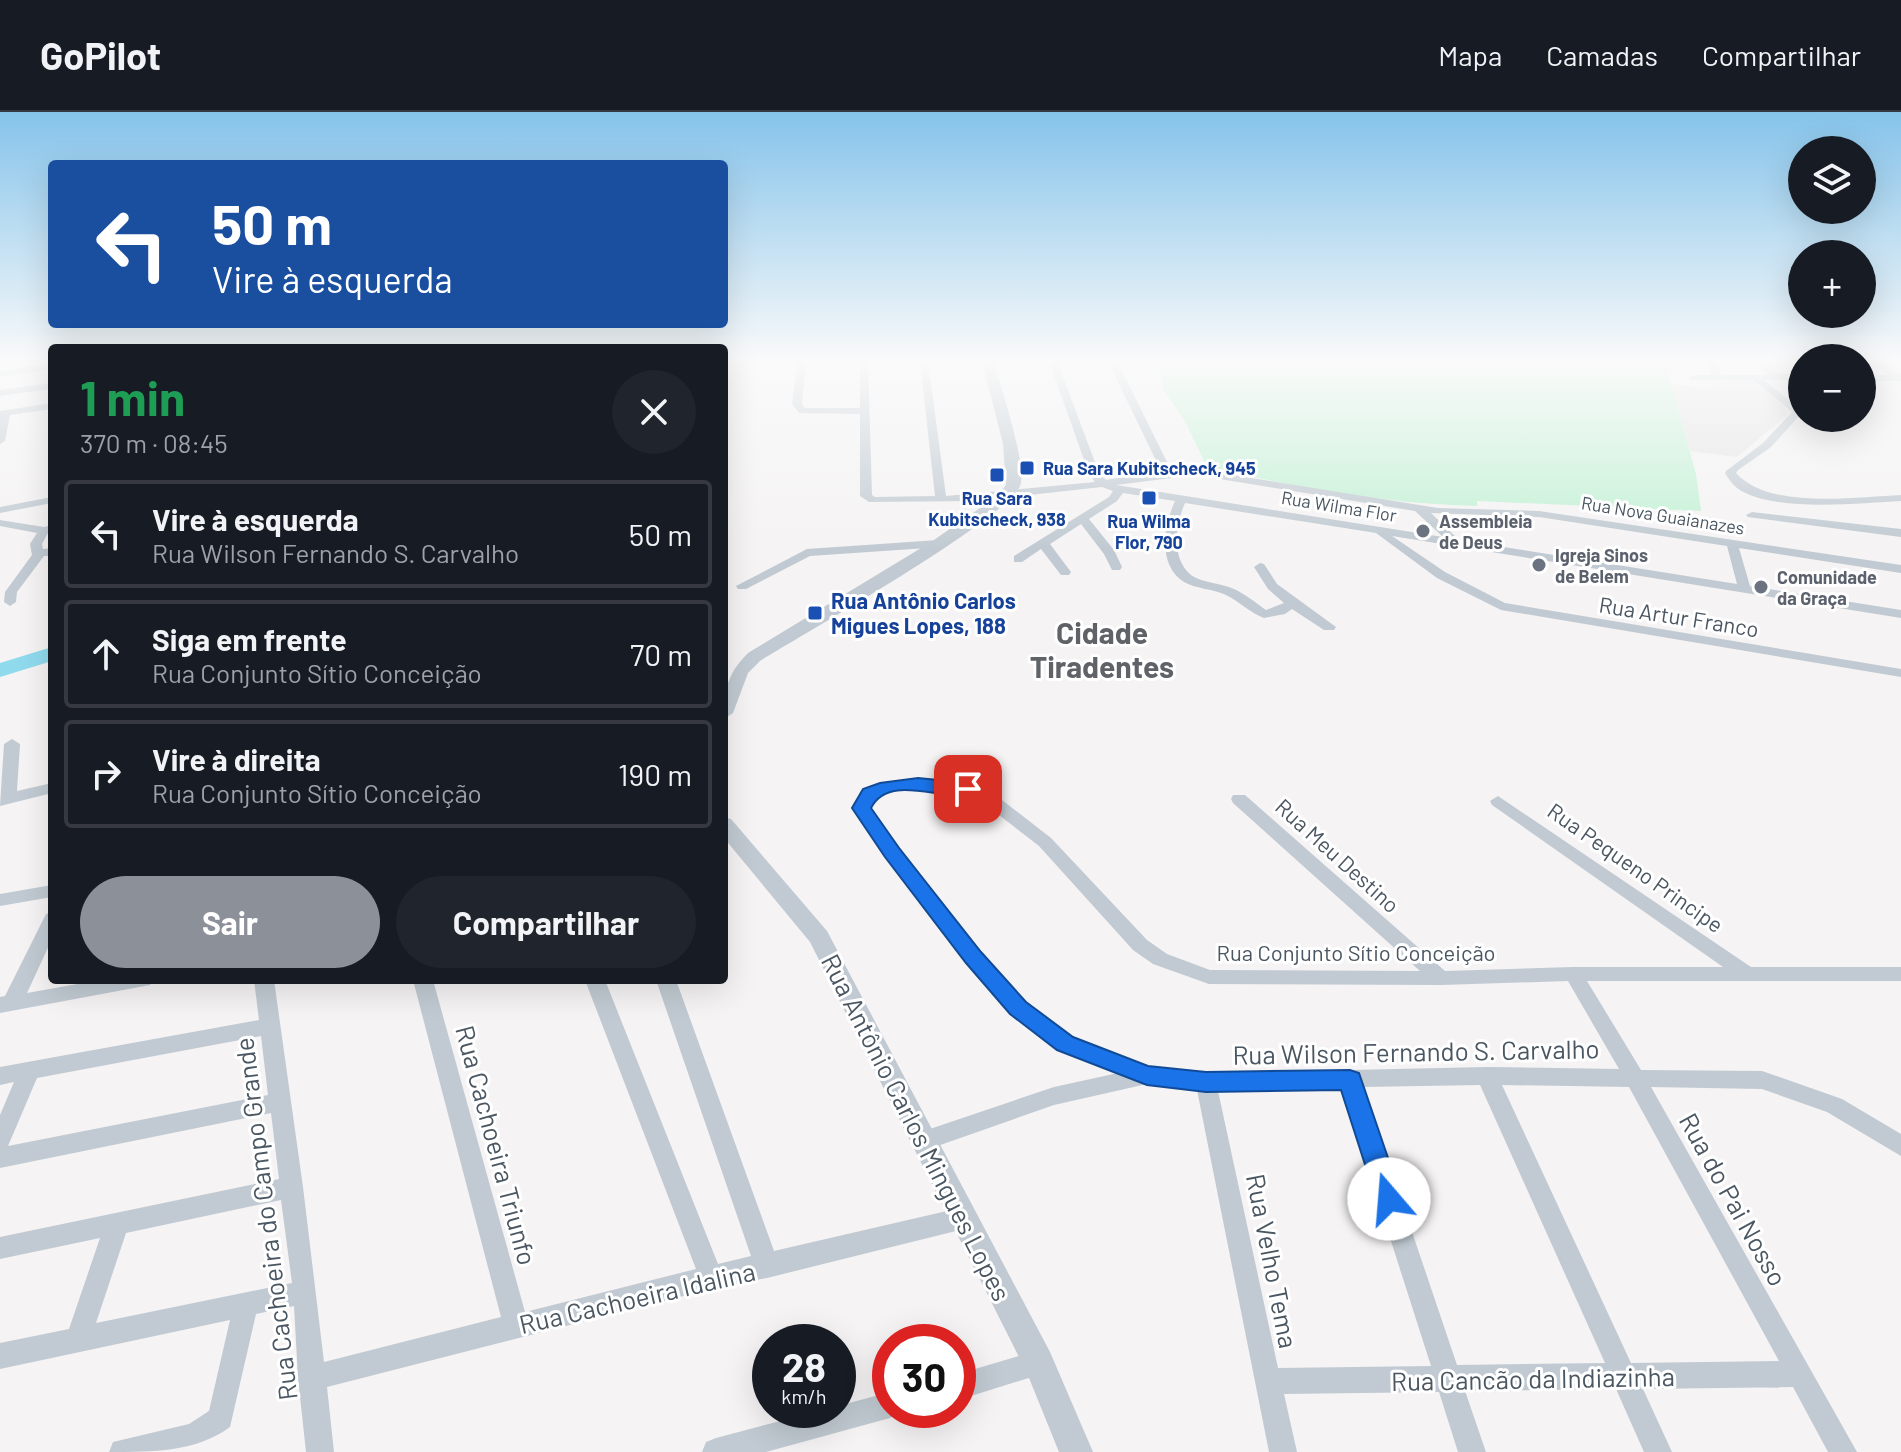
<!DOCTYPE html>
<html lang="pt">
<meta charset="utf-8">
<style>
body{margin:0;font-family:Barlow,sans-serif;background:#20242c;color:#f1f3f6;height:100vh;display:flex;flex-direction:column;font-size:30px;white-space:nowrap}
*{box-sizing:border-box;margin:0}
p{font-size:26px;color:#9ea1a6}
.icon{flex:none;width:44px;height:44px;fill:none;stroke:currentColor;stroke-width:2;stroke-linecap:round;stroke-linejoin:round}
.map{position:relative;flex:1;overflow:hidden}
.drawer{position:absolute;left:48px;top:232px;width:680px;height:640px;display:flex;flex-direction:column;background:#171b24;border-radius:8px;box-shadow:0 8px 32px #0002}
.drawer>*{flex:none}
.guide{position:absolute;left:48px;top:48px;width:680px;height:168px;border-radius:8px;box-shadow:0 8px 32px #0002;background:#1a4fa0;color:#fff;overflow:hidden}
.controls{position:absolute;left:1788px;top:24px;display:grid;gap:16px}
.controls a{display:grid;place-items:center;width:88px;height:88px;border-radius:50%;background:#171b24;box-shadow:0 8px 32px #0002;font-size:40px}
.speed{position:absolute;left:752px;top:1212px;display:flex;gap:16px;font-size:40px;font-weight:700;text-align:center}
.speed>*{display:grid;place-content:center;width:104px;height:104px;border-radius:50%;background:#171b24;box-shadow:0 8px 32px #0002;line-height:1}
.speed small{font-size:20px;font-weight:400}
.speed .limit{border:12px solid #d22;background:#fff;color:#111}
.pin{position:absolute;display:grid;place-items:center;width:68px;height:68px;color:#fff;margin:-34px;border-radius:16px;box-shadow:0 4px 12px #0006}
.me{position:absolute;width:88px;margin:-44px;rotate:342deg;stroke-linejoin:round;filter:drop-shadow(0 0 6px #0008)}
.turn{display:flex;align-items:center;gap:28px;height:168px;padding:0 32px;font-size:36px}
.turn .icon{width:104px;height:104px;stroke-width:2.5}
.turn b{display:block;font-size:56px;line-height:68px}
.round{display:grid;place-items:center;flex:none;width:84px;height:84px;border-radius:42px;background:#20242c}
.headline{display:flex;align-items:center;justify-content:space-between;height:136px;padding:0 32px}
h1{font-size:48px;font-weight:700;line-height:60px;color:#1e9e55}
.button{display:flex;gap:16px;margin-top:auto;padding:16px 32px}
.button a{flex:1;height:92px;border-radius:48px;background:#8c9099;color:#fff;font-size:32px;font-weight:700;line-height:92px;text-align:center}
.button a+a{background:#20242c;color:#f1f3f6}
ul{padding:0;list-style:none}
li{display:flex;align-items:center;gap:24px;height:108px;margin:0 16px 12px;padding:0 16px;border:4px solid #363941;border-radius:8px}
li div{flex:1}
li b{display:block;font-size:30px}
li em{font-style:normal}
header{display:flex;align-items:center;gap:48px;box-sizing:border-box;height:112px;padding:0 40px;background:#171b24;border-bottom:2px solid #363941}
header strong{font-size:38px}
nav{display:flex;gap:44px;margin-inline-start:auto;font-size:28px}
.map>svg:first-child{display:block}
.education{fill:#e6e4e5}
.green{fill:#c3f1d5}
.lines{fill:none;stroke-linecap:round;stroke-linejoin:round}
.river{fill:#90daee;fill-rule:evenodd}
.minor{fill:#c1cad2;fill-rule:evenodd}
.tertiary{fill:#c1cad2;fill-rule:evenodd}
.route{fill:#1a73e8;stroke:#114b97;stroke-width:2}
.transit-dot{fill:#1a4fb4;stroke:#fff;stroke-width:3}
.worship-dot{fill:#6b7280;stroke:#fff;stroke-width:3}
.labels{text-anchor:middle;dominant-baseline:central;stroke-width:6;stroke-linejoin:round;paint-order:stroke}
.far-transit-label{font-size:18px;font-weight:bold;fill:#164399;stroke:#fff}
.far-street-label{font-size:18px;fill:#4a5661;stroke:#fff}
.far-worship-label{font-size:18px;font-weight:bold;fill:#5b616d;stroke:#fff;text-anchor:start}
.transit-label{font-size:22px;font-weight:bold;fill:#164399;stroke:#fff;text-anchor:start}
.street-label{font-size:22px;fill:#4a5661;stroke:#fff}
.near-street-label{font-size:26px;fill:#4a5661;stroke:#fff}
.district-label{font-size:30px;font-weight:bold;fill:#5f6368;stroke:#fff}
</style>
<header>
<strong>GoPilot</strong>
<nav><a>Mapa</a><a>Camadas</a><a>Compartilhar</a></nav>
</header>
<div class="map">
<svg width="1901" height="1340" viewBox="0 0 1901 1340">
<rect width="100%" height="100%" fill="#f5f3f3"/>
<path class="education" d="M1730 267 1752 269 1783 293 1787 303 1737 345 1690 339 1671 272 1706 276Z"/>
<path class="green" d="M1147 249H1665L1696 362 1701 399 1477 389V394C1386 392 1296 375 1207 355L1185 309 1163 277 1159 258 1152 257Z"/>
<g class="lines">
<path class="river" d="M52 535V549L0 565V551Z"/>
<path class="minor" d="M798 249H806L802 292 805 296H860V249H868L872 383 875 385 935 384 920 249H928L946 384 1095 370 1089 362 1049 249H1057L1099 361 1106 368 1161 359 1108 249H1117L1171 358 1195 357 1438 396 1539 399 1901 453V461L1739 436 1750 474 1901 498V506L1392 424 1445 460 1505 491 1901 557V565L1501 498 1437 466 1376 421 1185 391C1176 412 1170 445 1191 463 1202 471 1221 471 1234 477 1245 482 1256 491 1266 498L1284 491 1268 477 1254 455 1260 451 1264 452 1277 472 1336 515 1334 518H1324L1292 497 1285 502 1264 506C1250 501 1240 490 1226 483 1214 477 1196 477 1184 470 1157 453 1164 413 1175 389L1123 381 1117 389 1089 407 1114 438 1122 455 1120 458H1112L1104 442 1081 412 1050 432 1071 460 1069 463H1061L1041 437 1022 450H1014V444L1109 385 1113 379 1102 375 976 389 869 390 860 384V302L799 301 792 292ZM1195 363 1415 399 1443 425 1116 373ZM1431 401 1539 405 1727 434 1737 472 1459 428Z
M1707 249H1715L1721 263H1769L1752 249H1762L1780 262H1802V268H1764L1801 298 1802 301 1771 335 1738 358 1736 361C1769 398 1855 385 1901 383V389C1860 391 1771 401 1737 376 1732 372 1728 366 1725 361L1726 359 1763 331 1792 300 1753 268H1691L1689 266 1694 263H1712Z
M1869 249H1880L1901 262V269H1862V263H1890Z
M52 251V257L0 265V259Z
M52 271V277L0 284V278Z
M52 291V297L10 303 5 329 0 332V299Z
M52 385V391L0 401V395Z
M1752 400 1901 417V425L1748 405 1746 403Z
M0 408 44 415 52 413V421H48L42 432 43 437 52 436V444H44L17 480 16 490 10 494 4 490 5 480 32 443 30 432 37 421 0 414Z
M938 428 944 432 942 435 810 444 746 477H738L736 474 807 437Z
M12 627 20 632 17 679 52 671V681L0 694 4 632Z
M940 667 974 673 993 681 1051 726 1147 828 1167 842 1210 858 1420 859 1233 691 1231 687 1233 683H1245L1445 859 1573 855H1723L1492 693 1490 689 1498 684 1751 855H1901V869H1587L1641 958 1762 959 1842 987 1901 1022V1044L1827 1000 1762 977 1651 975 1857 1340H1828L1793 1275 1643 1277 1672 1340H1644L1616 1277 1465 1279 1486 1340H1458L1439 1280 1284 1282 1297 1340H1269L1197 978 1147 972 1054 993 926 1038 918 1035 915 1028 918 1021 1054 975 1118 961 1058 937 1011 901 967 851 860 709 854 696 863 677 898 669ZM940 677 964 681 981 689 1039 734 1133 838 1153 852 1209 872 1441 873 1568 869 1619 957 1487 955 1206 961 1148 954 1072 925 1025 891 981 841 870 696 875 685 898 679ZM1480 973 1605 1251 1457 1253 1363 975ZM1502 973 1629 975 1779 1249 1631 1251ZM1342 976 1431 1254 1278 1256 1218 979Z
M52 773V785L0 794V782Z
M52 800V827L27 881 100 868H153L150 873 0 901V885L5 884 46 802Z
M254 868H274L303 1075 324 1250 501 1205 413 868H433L525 1200 696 1157 585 868H605L718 1152 751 1144 656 868H676L774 1139 964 1095 972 1098 976 1106 972 1114 964 1117 767 1166 711 1177 327 1275 334 1340H306L298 1266 294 1194 256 1202 230 1315C196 1340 153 1340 109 1340L113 1330 189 1312 209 1299 230 1208 0 1257V1231L69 1217 100 1126 0 1147V1125L279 1067 271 1001 0 1056V1003L14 970 0 973V955L259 908ZM261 924 268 983 8 1034 37 966ZM281 1088 292 1171 96 1211 126 1121Z
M1039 1238 1048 1242 1052 1251 1048 1260 958 1288V1262Z
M890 1280V1298H901L899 1302 890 1306 766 1340H702L706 1330 716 1326 822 1298H838V1294Z"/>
<path class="tertiary" d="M982 249H993C1000 272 1028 355 1020 374 1004 409 803 522 760 549L748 561 733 601 724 607C724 578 727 562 748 541L931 430 996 385 1006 373 1003 332Z
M724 705 731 707 827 819 1050 1240 1093 1340H1059L1027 1261 810 830 724 726Z"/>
</g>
<linearGradient id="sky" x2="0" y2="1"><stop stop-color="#85c3ea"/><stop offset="0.57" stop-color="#fafafa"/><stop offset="1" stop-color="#fafafa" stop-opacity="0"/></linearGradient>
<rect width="1901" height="437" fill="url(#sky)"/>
<path class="route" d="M918 666 968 671 977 677C957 698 891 656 871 696L899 736 981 840 1026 890 1073 925 1148 954 1206 960 1350 958 1359 961 1402 1087 1398 1096 1389 1099 1379 1096 1341 978 1206 980 1147 973 1057 938 1010 902 966 851 885 745 852 696 863 677 880 671Z"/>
<g class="transit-dot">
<rect x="1019" y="348" width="16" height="16" rx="4"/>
<rect x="989" y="355" width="16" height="16" rx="4"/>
<rect x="1141" y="378" width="16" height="16" rx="4"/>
<rect x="807" y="493" width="16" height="16" rx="4"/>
</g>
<g class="worship-dot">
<circle cx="1423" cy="419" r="8"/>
<circle cx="1539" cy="453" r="8"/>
<circle cx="1761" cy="475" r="8"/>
</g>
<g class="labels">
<g class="far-transit-label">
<text x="1043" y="356" text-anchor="start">Rua Sara Kubitscheck, 945</text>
<text x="997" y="386">Rua Sara<tspan x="997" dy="21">Kubitscheck, 938</tspan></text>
<text x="1149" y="409">Rua Wilma<tspan x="1149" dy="21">Flor, 790</tspan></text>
</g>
<g class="far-street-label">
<text transform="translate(1339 394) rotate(9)">Rua Wilma Flor</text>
<text transform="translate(1663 403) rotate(9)">Rua Nova Guaianazes</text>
</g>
<g class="far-worship-label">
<text x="1439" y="409">Assembleia<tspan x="1439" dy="21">de Deus</tspan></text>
<text x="1555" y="443">Igreja Sinos<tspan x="1555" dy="21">de Belem</tspan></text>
<text x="1777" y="465">Comunidade<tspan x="1777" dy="21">da Graça</tspan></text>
</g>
<g class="transit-label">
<text x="831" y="488">Rua Antônio Carlos<tspan x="831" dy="25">Migues Lopes, 188</tspan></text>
</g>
<g class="street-label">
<text transform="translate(1679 504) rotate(9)">Rua Artur Franco</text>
<text transform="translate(1338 743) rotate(42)">Rua Meu Destino</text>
<text transform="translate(1636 755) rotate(35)">Rua Pequeno Principe</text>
<text x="1356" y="840">Rua Conjunto Sítio Conceição</text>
</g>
<g class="near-street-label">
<text transform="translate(1416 939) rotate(-1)">Rua Wilson Fernando S. Carvalho</text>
<text transform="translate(917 1015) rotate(63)">Rua Antônio Carlos Mingues Lopes</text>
<text transform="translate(497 1033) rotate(75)">Rua Cachoeira Triunfo</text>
<text transform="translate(1734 1087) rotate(61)">Rua do Pai Nosso</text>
<text transform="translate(265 1107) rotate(-97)">Rua Cachoeira do Campo Grande</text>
<text transform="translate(1273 1149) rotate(79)">Rua Velho Tema</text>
<text transform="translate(637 1185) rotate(-13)">Rua Cachoeira Idalina</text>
<text transform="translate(1533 1266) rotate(-1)">Rua Cancão da Indiazinha</text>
</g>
<g class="district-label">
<text x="1102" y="520">Cidade<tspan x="1102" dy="34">Tiradentes</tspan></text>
</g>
</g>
</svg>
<div class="controls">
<a><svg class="icon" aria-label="layers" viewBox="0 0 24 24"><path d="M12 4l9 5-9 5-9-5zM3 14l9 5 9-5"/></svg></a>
<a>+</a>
<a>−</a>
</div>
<div class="speed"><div>28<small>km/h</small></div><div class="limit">30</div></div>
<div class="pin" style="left:968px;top:677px;background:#d93025"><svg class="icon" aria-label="arrive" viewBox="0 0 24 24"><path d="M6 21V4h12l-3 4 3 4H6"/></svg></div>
<svg class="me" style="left:1389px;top:1087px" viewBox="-20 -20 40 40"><circle r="19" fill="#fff"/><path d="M0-13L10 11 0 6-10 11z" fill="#1a73e8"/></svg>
<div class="guide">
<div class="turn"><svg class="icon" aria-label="left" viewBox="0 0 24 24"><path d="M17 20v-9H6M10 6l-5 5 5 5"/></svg><div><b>50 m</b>Vire à esquerda</div></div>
</div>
<section class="drawer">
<div class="headline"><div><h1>1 min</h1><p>370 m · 08:45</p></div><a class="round"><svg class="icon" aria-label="close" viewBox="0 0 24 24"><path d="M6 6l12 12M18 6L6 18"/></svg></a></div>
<ul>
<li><svg class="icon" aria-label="left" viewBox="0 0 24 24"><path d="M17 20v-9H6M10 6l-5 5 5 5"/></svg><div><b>Vire à esquerda</b><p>Rua Wilson Fernando S. Carvalho</p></div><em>50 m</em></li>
<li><svg class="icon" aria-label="ahead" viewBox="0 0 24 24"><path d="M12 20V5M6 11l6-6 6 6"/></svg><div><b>Siga em frente</b><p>Rua Conjunto Sítio Conceição</p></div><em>70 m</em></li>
<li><svg class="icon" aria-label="right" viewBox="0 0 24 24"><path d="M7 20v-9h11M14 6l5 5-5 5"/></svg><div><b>Vire à direita</b><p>Rua Conjunto Sítio Conceição</p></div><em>190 m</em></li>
</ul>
<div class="button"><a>Sair</a><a>Compartilhar</a></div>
</section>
</div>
